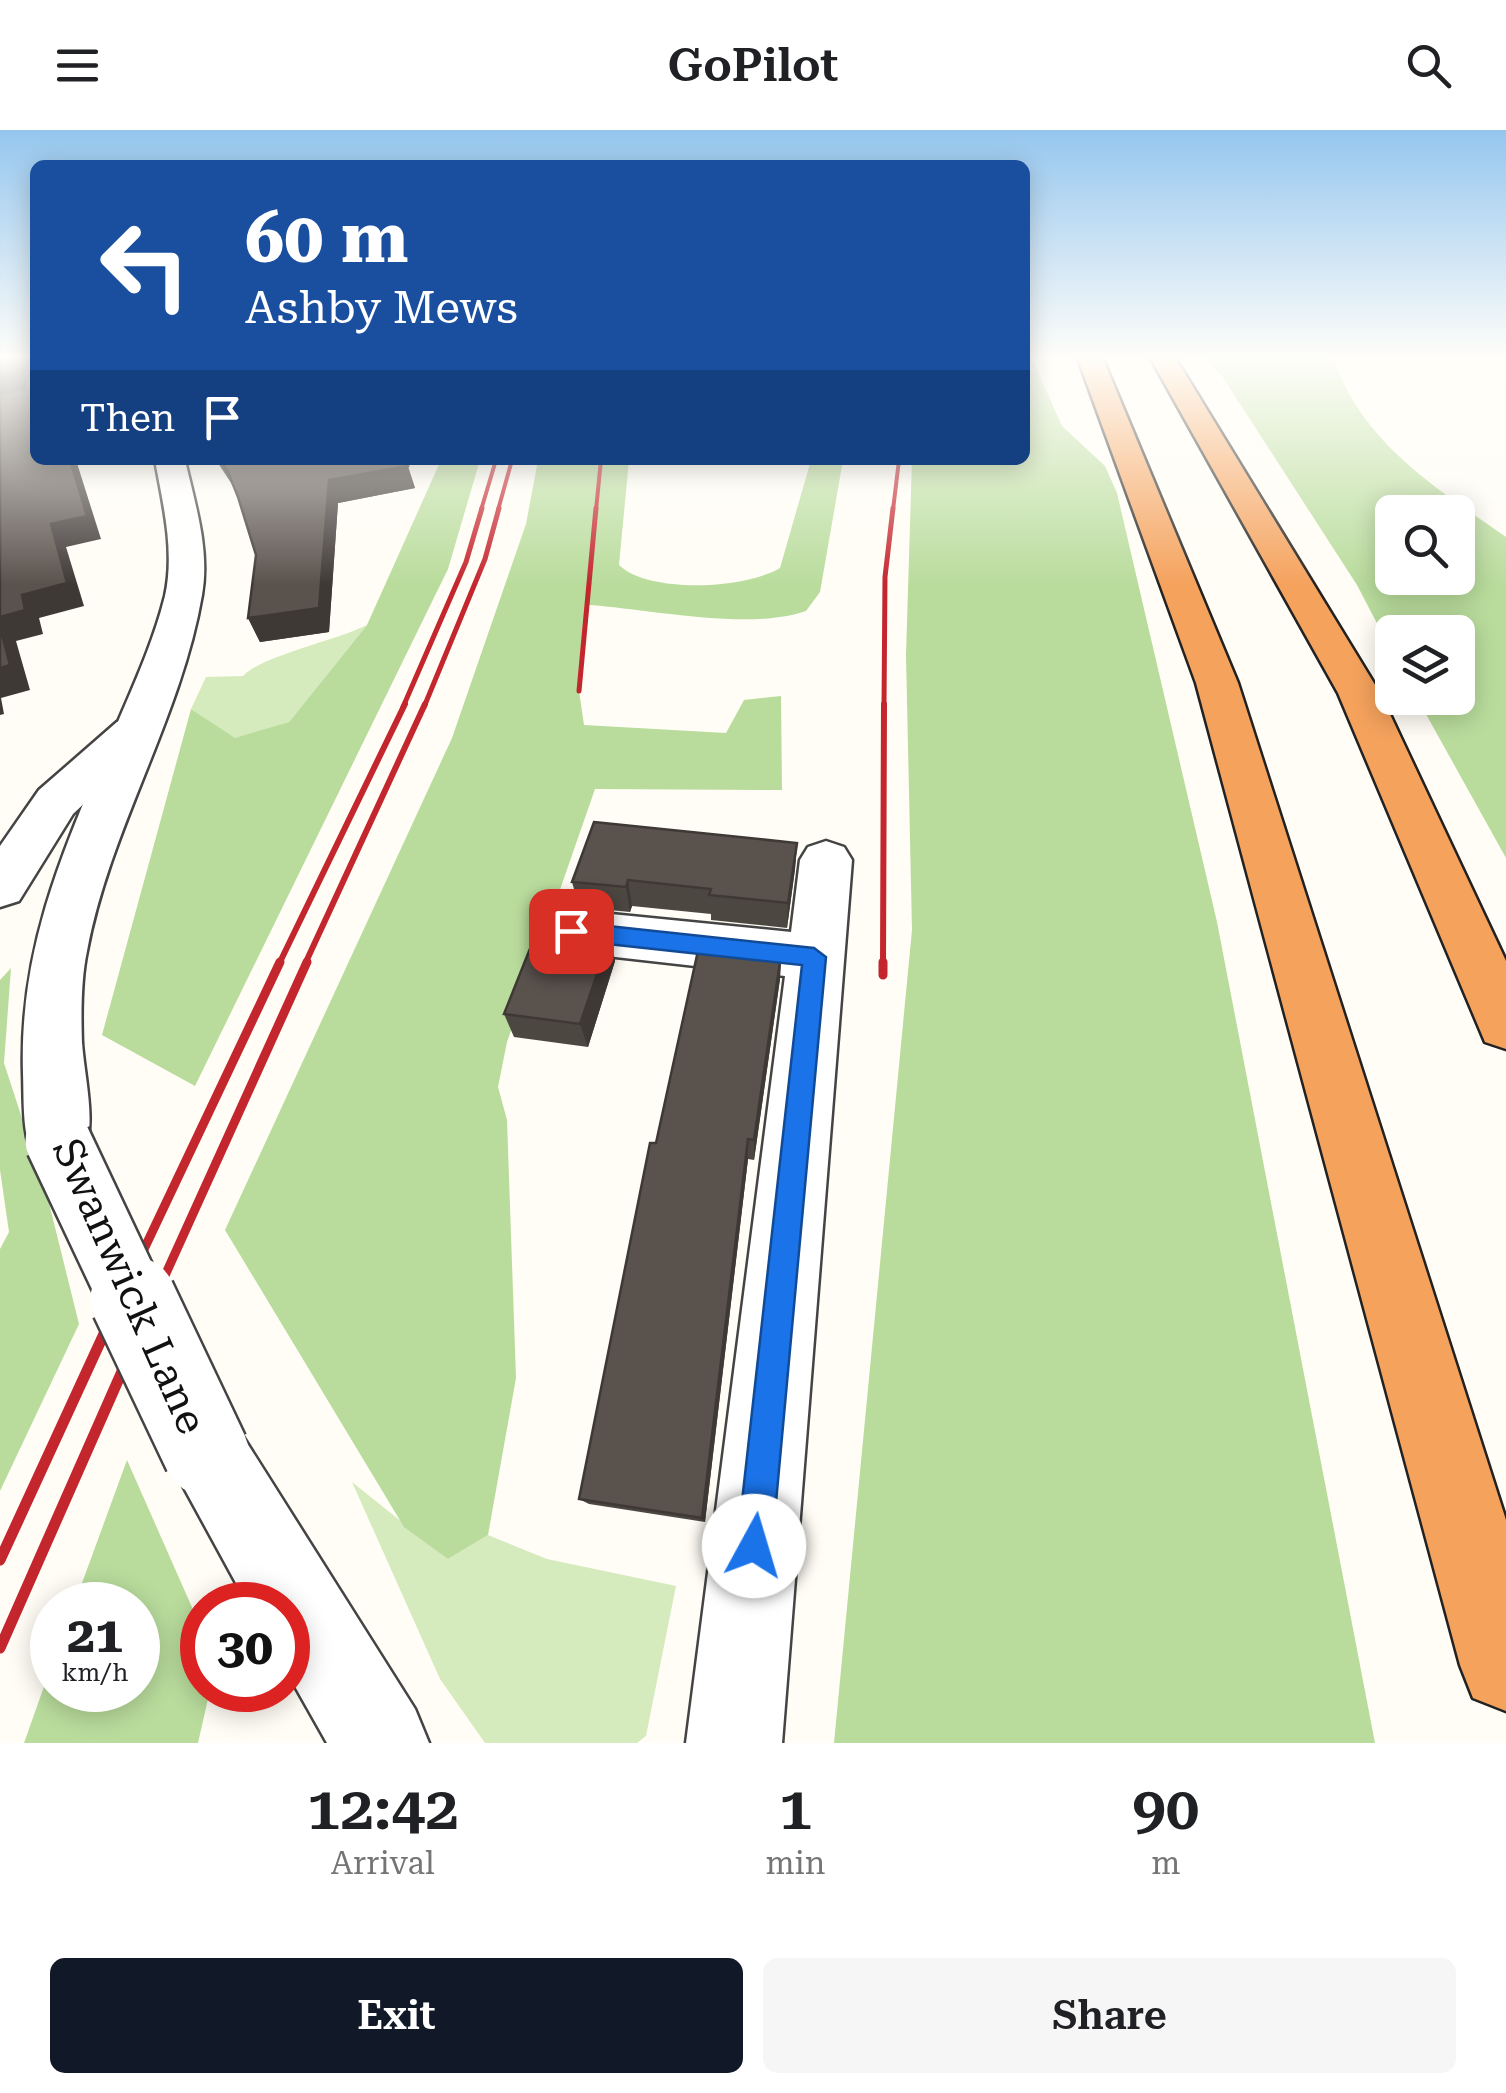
<!DOCTYPE html>
<style>
body{margin:0;font-family:"Roboto Serif",serif;background:#f6f6f6;color:#202124;height:100vh;display:flex;flex-direction:column;font-size:38px;white-space:nowrap}
*{box-sizing:border-box;margin:0}
p{font-size:32px;color:#757577}
.icon{flex:none;width:55px;height:55px;fill:none;stroke:currentColor;stroke-width:2;stroke-linecap:round;stroke-linejoin:round}
.map{position:relative;height:1613px;overflow:hidden}
.side{display:flex;flex-direction:column;background:#fff;flex:1}
.side>*{flex:none}
.hud{position:absolute;left:30px;top:30px;width:1000px;height:305px;border-radius:15px;box-shadow:0 5px 25px #0003;background:#1a4fa0;color:#fff;overflow:hidden}
.controls{position:absolute;left:1375px;top:365px;display:grid;gap:20px}
.controls a{display:grid;place-items:center;width:100px;height:100px;border-radius:15px;background:#fff;box-shadow:0 5px 25px #0003;font-size:50px}
.speed{position:absolute;left:30px;top:1452px;display:flex;gap:20px;font-size:50px;font-weight:700;text-align:center}
.speed>*{display:grid;place-content:center;width:130px;height:130px;border-radius:50%;background:#fff;box-shadow:0 5px 25px #0003;line-height:1}
.speed small{font-size:25px;font-weight:400}
.speed .limit{border:15px solid #d22;background:#fff;color:#111}
.pin{position:absolute;display:grid;place-items:center;width:85px;height:85px;color:#fff;margin:-42px;border-radius:20px;box-shadow:0 5px 15px #0006}
.me{position:absolute;width:110px;margin:-55px;rotate:6deg;stroke-linejoin:round;filter:drop-shadow(0 0 8px #0008)}
.turn{display:flex;align-items:center;gap:35px;height:210px;padding:0 50px;font-size:45px}
.turn .icon{width:130px;height:130px;stroke-width:2.5}
.turn b{display:block;font-size:70px;line-height:85px}
.then{display:flex;align-items:center;height:95px;padding:0 50px;background:#0003;gap:20px;font-size:38px}
.eta{display:flex;justify-content:space-evenly;align-items:center;height:170px;text-align:center}
.eta b{font-size:60px;font-weight:600;line-height:70px}
.cta{display:flex;gap:20px;margin-top:auto;padding:20px 50px}
.cta a{flex:1;height:115px;border-radius:15px;background:#111827;color:#fff;font-size:40px;font-weight:600;line-height:115px;text-align:center}
.cta a+a{background:#f6f6f6;color:#202124}
header{display:flex;justify-content:space-between;align-items:center;height:130px;padding:0 50px;background:#fff;font-size:45px;font-weight:600}
.map>svg:first-child{display:block}
.green{fill:#d5ebbd}
.forest{fill:#b9dc9c;fill-rule:evenodd}
.lines{fill:none;stroke-linecap:round;stroke-linejoin:round}
.minor-casing{stroke:#444;stroke-width:5}
.tertiary-casing{stroke:#444;stroke-width:5}
.motorway-casing{stroke:#222;stroke-width:5}
.minor{fill:#fff;fill-rule:evenodd}
.tertiary{fill:#fff;fill-rule:evenodd}
.motorway{fill:#f5a25d;fill-rule:evenodd}
.rail-far4{stroke:#c4262e;stroke-width:4}
.rail-far3{stroke:#c4262e;stroke-width:5}
.rail-far2{stroke:#c4262e;stroke-width:6}
.rail-far1{stroke:#c4262e;stroke-width:9}
.rail{stroke:#c4262e;stroke-width:11}
.tertiary-bridge-far1-casing{stroke:#444;stroke-width:70;stroke-linecap:butt}
.tertiary-bridge-casing{stroke:#444;stroke-width:90;stroke-linecap:butt}
.tertiary-bridge-far1{stroke:#fff;stroke-width:65}
.tertiary-bridge{stroke:#fff;stroke-width:85}
.wall{fill:#4d4742}
.shaded-wall{fill:#3f3936}
.building{fill:#5a524d;stroke:#3f3936;stroke-width:2.5}
.route{fill:#1a73e8;stroke:#114b97;stroke-width:2.5}
.labels{text-anchor:middle;dominant-baseline:central;stroke-width:10;stroke-linejoin:round;paint-order:stroke}
.near-street-label{font-size:42px;fill:#111;stroke:#fff}
</style>
<header><svg class="icon" aria-label="menu" viewBox="0 0 24 24"><path d="M4 6h16M4 12h16M4 18h16"/></svg>GoPilot<svg class="icon" aria-label="search" viewBox="0 0 24 24"><circle cx="10" cy="10" r="6"/><path d="M15 15l6 6"/></svg></header>
<div class="map">
<svg width="1506" height="1613" viewBox="0 0 1506 1613">
<rect width="100%" height="100%" fill="#fffdf5"/>
<path class="green" d="M367 495 289 592 235 609 191 579 206 547 243 546C261 526 335 511 367 495Z
M352 1352 448 1429 488 1405 547 1429 676 1456 646 1606 637 1613H485L440 1549Z"/>
<path class="forest" d="M1025 229H1032L1062 296 1105 336 1117 363 1217 792 1375 1613H834L912 800 906 525 912 330H1025Z
M1205 229H1334C1361 312 1437 359 1506 407V728L1417 568H1458V502H1392V522L1357 455 1222 246ZM1392 382H1458V448H1392Z
M441 330H480L448 439 195 956 102 905 191 579 235 608 289 592 367 495Z
M538 330H629L619 435C649 464 745 459 780 438L811 330H843L820 462 806 481C749 501 649 479 589 475L579 561 584 595 726 603 744 570 781 566 782 660 595 659 507 912 498 957 507 990 516 1248 488 1405 448 1429 404 1397 225 1100 452 608 526 394Z
M11 838 4 933 47 1065 79 1194 0 1361V1119L9 1102 0 1040V850Z
M127 1330 202 1500V1560H210L198 1613H24L52 1534V1560H138V1475H74Z"/>
<g class="lines">
<defs>
<path id="minor" d="M133 588 149 592 155 602 149 612 73 684 19 771 0 777V716L39 660 117 592Z
M826 711 844 717 852 730 782 1613H686L785 846 571 822 552 816 544 801 552 786 571 780 791 802 800 730 808 717Z"/>
<path id="tertiary" d="M155 330H185C195 374 210 420 202 465 181 588 110 698 87 821 81 849 81 884 82 913 85 953 98 996 81 1033L58 1042 35 1033C22 1004 24 975 23 943 19 812 67 712 117 594 135 552 154 510 165 466 175 421 163 374 155 330Z
M206 1282 235 1294 415 1579 429 1613H327L288 1544V1475H248L165 1323 177 1294Z"/>
<path id="motorway" d="M1078 229H1103L1238 553 1506 1390V1581L1473 1568 1460 1535 1196 553Z
M1151 229H1176L1380 563 1506 831V919L1485 912 1338 563Z"/>
</defs>
<use href="#minor" class="minor-casing"/>
<use href="#tertiary" class="tertiary-casing"/>
<use href="#motorway" class="motorway-casing"/>
<use href="#minor" class="minor"/>
<use href="#tertiary" class="tertiary"/>
<use href="#motorway" class="motorway"/>
<path class="rail-far4" d="M481 380 496 330
M498 380 512 330
M596 380 601 330
M893 380 899 330"/>
<path class="rail-far3" d="M579 561 596 378
M403 577 466 432 482 378
M424 577 485 429 499 378
M884 577 885 447 893 378"/>
<path class="rail-far2" d="M279 834 405 574
M305 834 425 574
M883 834 884 574"/>
<path class="rail-far1" d="M883 845V832
M119 1172 280 832
M153 1172 307 832"/>
<path class="rail" d="M0 1430 120 1169
M0 1518 154 1169"/>
<defs>
<path id="tertiary-bridge-far1" d="M58 1011 134 1172"/>
<path id="tertiary-bridge" d="M133 1169 206 1323"/>
</defs>
<use href="#tertiary-bridge-far1" class="tertiary-bridge-far1-casing"/>
<use href="#tertiary-bridge" class="tertiary-bridge-casing"/>
<use href="#tertiary-bridge-far1" class="tertiary-bridge-far1"/>
<use href="#tertiary-bridge" class="tertiary-bridge"/>
</g>
<path class="wall" d="M216 330H405L415 358 338 373 329 502 260 512 248 488 256 425 235 359Z
M797 713 795 739 787 798 711 790V784L632 776 630 782 579 777 572 752Z
M610 806 615 831 588 917 514 907 504 884Z
M781 825 780 849 754 1030 748 1029 705 1392 589 1374 579 1369 656 1013Z"/>
<path class="shaded-wall" d="M25 238 35 254 0 269V245Z
M70 330H76L101 409 66 417 84 476 39 488 43 504 16 511 30 560 1 568 4 584 0 585V487L51 394Z
M408 336 415 358 338 373 329 502 260 512 248 488 329 350Z
M797 713 795 739 787 798 788 773Z
M628 750 632 776 630 782 626 757Z
M610 806 615 831 588 917 580 894Z
M781 825 780 849 754 1030V1010Z
M748 1009V1029L705 1392 702 1388Z"/>
<path class="building" d="M0 229H35V330H70L87 386 51 394 67 453 22 465 25 480 0 487V264L25 259V238L0 245Z
M220 330H405L408 336 329 350 319 478 248 488 256 425 238 367 228 342Z
M0 497 10 535 0 538Z
M594 692 797 713 788 773 709 765 711 759 628 750 626 757 572 752Z
M555 799 610 806 580 894 504 884 535 806 552 808Z
M699 816 781 825 754 1010 748 1009 702 1388 579 1369 650 1013H656Z"/>
<linearGradient id="sky" x2="0" y2="1"><stop stop-color="#95c6ee"/><stop offset="0.5" stop-color="#fffefa"/><stop offset="1" stop-color="#fffefa" stop-opacity="0"/></linearGradient>
<rect width="1506" height="455" fill="url(#sky)"/>
<path class="route" d="M571 792 814 818 826 827 772 1416 767 1429 754 1434 742 1429 737 1416 802 835 571 810 560 801Z"/>
<g class="labels">
<g class="near-street-label">
<text transform="translate(130 1156) rotate(66)">Swanwick Lane</text>
</g>
</g>
</svg>
<div class="controls">
<a><svg class="icon" aria-label="search" viewBox="0 0 24 24"><circle cx="10" cy="10" r="6"/><path d="M15 15l6 6"/></svg></a>
<a><svg class="icon" aria-label="layers" viewBox="0 0 24 24"><path d="M12 4l9 5-9 5-9-5zM3 14l9 5 9-5"/></svg></a>
</div>
<div class="speed"><div>21<small>km/h</small></div><div class="limit">30</div></div>
<div class="pin" style="left:571px;top:801px;background:#d93025"><svg class="icon" aria-label="arrive" viewBox="0 0 24 24"><path d="M6 21V4h12l-3 4 3 4H6"/></svg></div>
<svg class="me" style="left:754px;top:1416px" viewBox="-20 -20 40 40"><circle r="19" fill="#fff"/><path d="M0-13L10 11 0 6-10 11z" fill="#1a73e8"/></svg>
<div class="hud">
<div class="turn"><svg class="icon" aria-label="left" viewBox="0 0 24 24"><path d="M17 20v-9H6M10 6l-5 5 5 5"/></svg><div><b>60 m</b>Ashby Mews</div></div>
<div class="then">Then<svg class="icon" aria-label="arrive" viewBox="0 0 24 24"><path d="M6 21V4h12l-3 4 3 4H6"/></svg></div>
</div>
</div>
<section class="side">
<div class="eta">
<div><b>12:42</b><p>Arrival</p></div>
<div><b>1</b><p>min</p></div>
<div><b>90</b><p>m</p></div>
</div>
<div class="cta"><a>Exit</a><a>Share</a></div>
</section>
